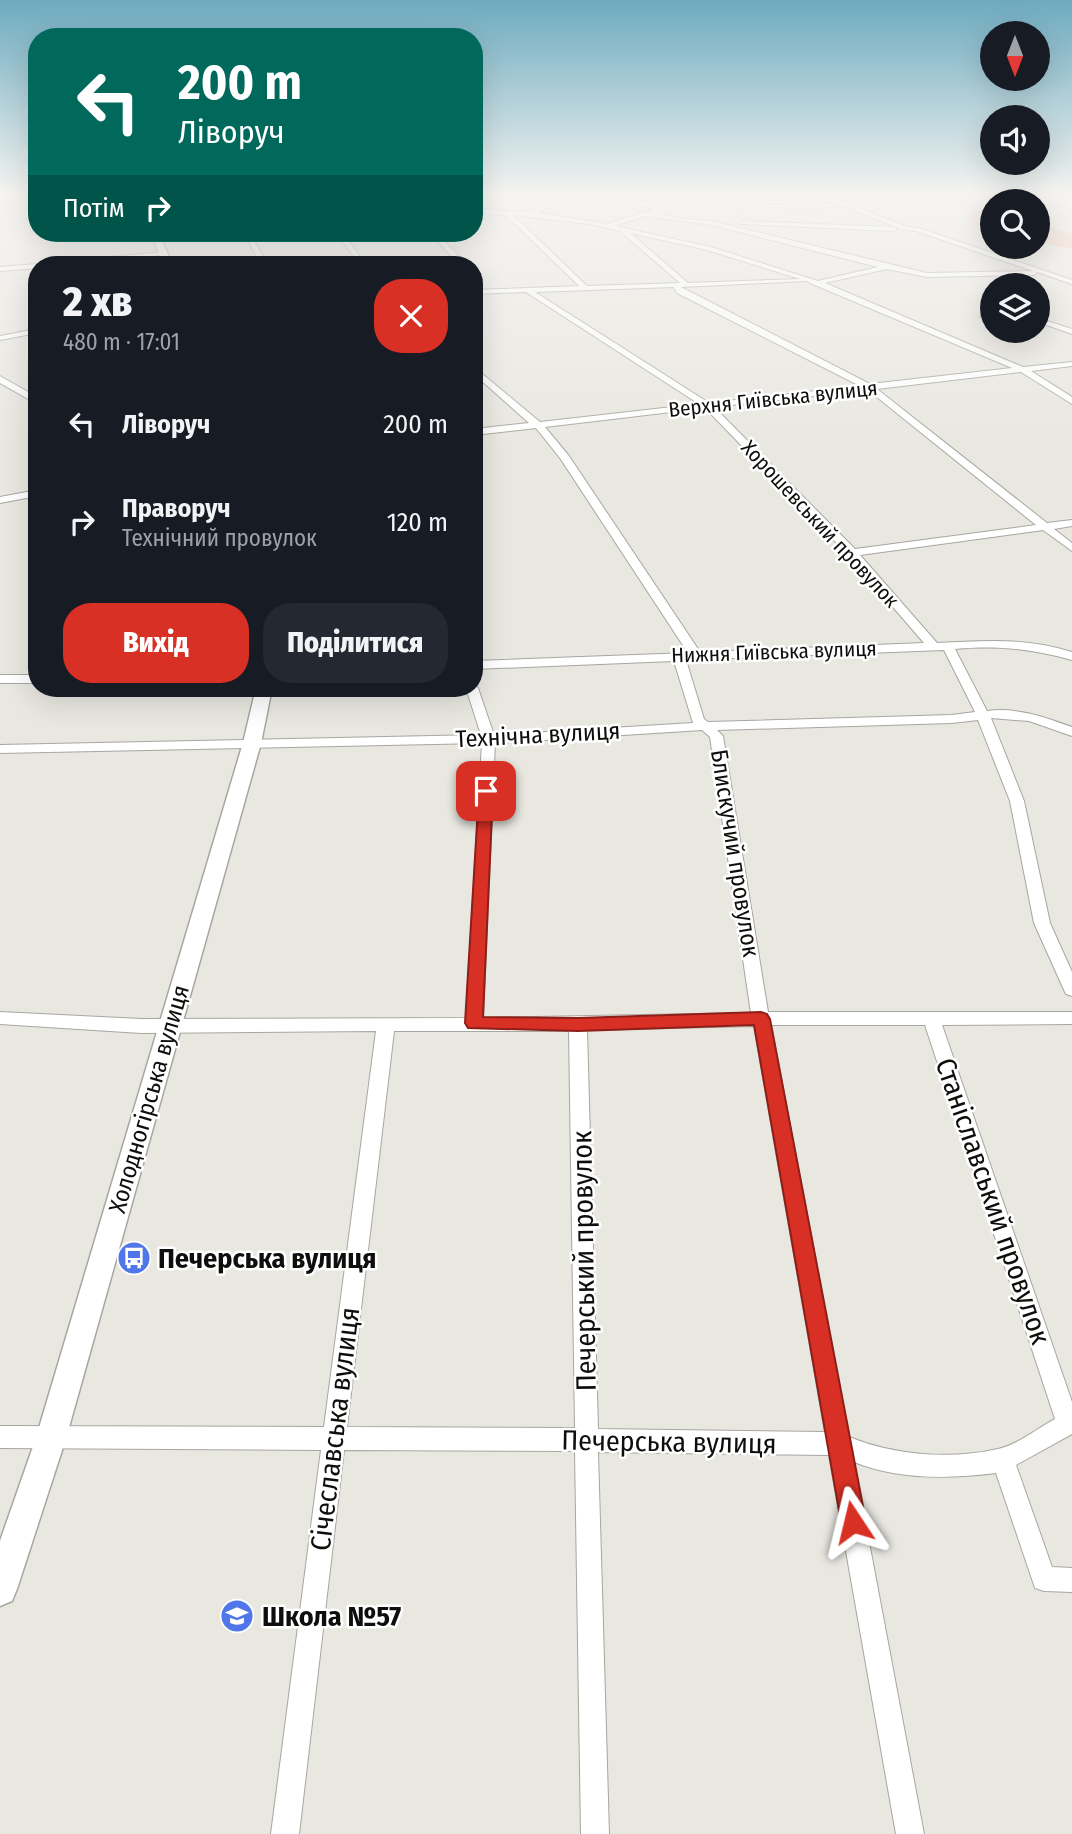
<!DOCTYPE html>
<html lang="uk">
<meta charset="utf-8">
<style>
body{margin:0;font-family:"Fira Sans Condensed",sans-serif;background:#242831;color:#f1f3f6;height:100vh;display:flex;flex-direction:column;font-size:26px;white-space:nowrap}
*{box-sizing:border-box;margin:0}
p{font-size:23px;color:#9ea1a6}
.icon{flex:none;width:38px;height:38px;fill:none;stroke:currentColor;stroke-width:2;stroke-linecap:round;stroke-linejoin:round}
.map{position:relative;flex:1;overflow:hidden}
.sheet{position:absolute;left:28px;top:256px;width:455px;height:441px;display:flex;flex-direction:column;background:#171b24;border-radius:28px;box-shadow:0 7px 28px #0002}
.sheet>*{flex:none}
.top-card{position:absolute;left:28px;top:28px;width:455px;height:214px;border-radius:28px;box-shadow:0 7px 28px #0002;background:#00695c;color:#fff;overflow:hidden}
.needle{width:46px;rotate:180deg}
.fabs{position:absolute;left:980px;top:21px;display:grid;gap:14px}
.fabs a{display:grid;place-items:center;width:70px;height:70px;border-radius:50%;background:#171b24;box-shadow:0 7px 28px #0002;font-size:35px}
.pin{position:absolute;display:grid;place-items:center;width:60px;height:60px;color:#fff;margin:-30px;border-radius:14px;box-shadow:0 4px 10px #0006}
.me{position:absolute;width:77px;margin:-38px;rotate:350deg;stroke-linejoin:round;filter:drop-shadow(0 0 5px #0008)}
.turn{display:flex;align-items:center;gap:24px;height:147px;padding:0 35px;font-size:32px}
.turn .icon{width:91px;height:91px;stroke-width:2.5}
.turn b{display:block;font-size:49px;line-height:60px}
.then{display:flex;align-items:center;height:66px;padding:0 35px;background:#0003;gap:14px;font-size:26px}
.round{display:grid;place-items:center;flex:none;width:74px;height:74px;border-radius:28px;background:#242831}
.overview{display:flex;align-items:center;justify-content:space-between;height:119px;padding:0 35px}
h1{font-size:42px;font-weight:800;line-height:52px}
.primary-button{display:flex;gap:14px;margin-top:auto;padding:14px 35px}
.primary-button a{flex:1;height:80px;border-radius:28px;background:#d93025;color:#fff;font-size:28px;font-weight:800;line-height:80px;text-align:center}
.primary-button a+a{background:#242831;color:#f1f3f6}
ul{padding:0;list-style:none}
li{display:flex;align-items:center;gap:21px;height:98px;padding:0 35px}
li div{flex:1}
li b{display:block;font-size:26px}
li em{font-style:normal}
.map>svg:first-child{display:block}
.green{fill:#f5b9a9}
.lines{fill:none;stroke-linecap:round;stroke-linejoin:round}
.minor-casing{stroke:#a7a6a0;stroke-width:2}
.major-casing{stroke:#a7a6a0;stroke-width:3}
.minor{fill:#fff;fill-rule:evenodd}
.major{fill:#fff;fill-rule:evenodd}
.route{fill:#d93025;stroke:#8d1f18;stroke-width:2}
.labels{text-anchor:middle;dominant-baseline:central;stroke-width:5;stroke-linejoin:round;paint-order:stroke}
.far-street-label{font-size:21px;fill:#0f0e0c;stroke:#fff}
.street-label{font-size:24px;fill:#0f0e0c;stroke:#fff}
.near-street-label{font-size:28px;fill:#0f0e0c;stroke:#fff}
.near-poi-label{font-size:28px;font-weight:bold;fill:#0f0e0c;stroke:#fff;text-anchor:start}
</style>
<div class="map">
<svg width="1072" height="1834" viewBox="0 0 1072 1834">
<rect width="100%" height="100%" fill="#e8e7e0"/>
<path class="green" d="M992 203V232L974 225 968 216 976 206Z
M1038 216 1054 228 1072 234V249L1038 242Z"/>
<g class="lines">
<defs>
<path id="minor" d="M563 194H571L538 213 608 224 641 213 653 212 652 209 642 205 613 199 615 196 646 202 657 207 659 213 684 219 711 221 927 273 1033 271 916 231 904 230 842 206 810 209 743 205 745 207 742 209 705 194C716 194 722 199 732 201 758 207 809 205 836 203L815 194H824L907 227 919 228 1072 280V284L1037 272 1034 275 927 277 887 269 825 283 1023 367 1072 362V366L1031 371 1072 397V404L1021 372 877 389 1047 523 1072 520V526L1054 529 1072 543V551L1043 530 860 555 937 643C984 641 1026 637 1072 652V660C1032 649 997 645 955 649L987 711C1017 707 1044 717 1072 727V736L1029 721 991 718 1024 801 1050 923 1072 972V996L1066 994 1064 990 1034 923 1010 801 978 720 952 723 717 730 723 736 768 1012H1072V1024L942 1025 1072 1402V1434L1016 1465 1052 1567 1072 1568V1592L1044 1591 1035 1588 996 1473C949 1479 898 1480 854 1462L924 1834H896L829 1455 598 1452 609 1834H581L575 1451 344 1450 299 1834H271L321 1450 0 1448V1426L324 1427 376 1031 141 1033 0 1024V1012L141 1019 466 1018 482 743 0 753V745L481 735 466 688H474V685L478 688 494 735 693 723 674 661 474 669V661L688 653 560 458 536 428 474 435V429L529 423 474 374V367L540 422 699 404 526 292 474 294V290L579 286 506 215 474 213V209L531 212ZM513 215 589 224 620 231 680 283 587 286ZM644 216 711 225 878 267 818 281 711 247 615 226ZM630 233 707 250 800 279 688 283ZM807 281 810 283 1012 368 870 384 681 287ZM673 287 677 293 860 386 709 403 535 292ZM868 390 1036 525 855 549 714 407ZM705 408 848 555 924 643 700 652 569 456 545 427ZM944 650 975 712 952 715 708 722 704 719 686 660ZM702 730 710 737 751 1013 483 1018 495 743ZM771 1025H925L1055 1419C1038 1428 1017 1445 998 1449 950 1460 893 1455 849 1437ZM754 1026 825 1432 598 1429 587 1030ZM394 1031H569L575 1428 347 1427Z
M1037 194H1047L1072 204V208Z
M742 221 894 227 897 229 894 231 740 224Z
M244 233H250L267 264H261Z
M336 233H342L366 264H360Z
M430 233H436L466 264H459Z
M166 252 164 255 49 264 52 262Z
M37 264V268L0 271V267Z
M992 312V317L984 319 980 317Z
M1038 318 1072 329V334L1038 322Z
M37 329V333L0 340V336Z
M0 376 37 397V404L0 383Z
M37 490V496L0 503V497Z
M0 675H37V683H0Z"/>
<path id="major" d="M151 233H159L172 264H163Z
M256 688H272L261 743 66 1438 17 1589 12 1601 0 1606V1541L36 1438 243 743Z"/>
</defs>
<use href="#minor" class="minor-casing"/>
<use href="#major" class="major-casing"/>
<use href="#minor" class="minor"/>
<use href="#major" class="major"/>
</g>
<linearGradient id="sky" x2="0" y2="1"><stop stop-color="#6daabf"/><stop offset="0.43" stop-color="#f5f4f1"/><stop offset="1" stop-color="#f5f4f1" stop-opacity="0"/></linearGradient>
<rect width="1072" height="451" fill="url(#sky)"/>
<path class="route" d="M486 787 493 791 483 1017 578 1018 761 1012 767 1014 770 1019 866 1522 862 1531 853 1534 845 1531 841 1522 754 1025 578 1031 468 1028 465 1023 479 791Z"/>
<defs>
<symbol id="bus-disc" viewBox="-11 -11 22 22"><circle r="9.5" fill="#5076ea" stroke="#fff"/><path d="M-5-6H5V4H4V6H2V4H-2V6H-4V4H-5ZM-3.5-4V0h7V-4ZM-3.5 1.2v1.5H-2V1.2ZM2 1.2v1.5H3.5V1.2Z" fill="#fff"/></symbol>
<symbol id="school-disc" viewBox="-11 -11 22 22"><circle r="9.5" fill="#5076ea" stroke="#fff"/><path d="M0-5L7-2L0 1L-7-2ZM-4 1L0 2.5L4 1V4Q0 6-4 4Z" fill="#fff"/></symbol>
</defs>
<g fill-rule="evenodd">
<use href="#bus-disc" x="115" y="1239" width="38" height="38"/>
<use href="#school-disc" x="218" y="1597" width="38" height="38"/>
</g>
<g class="labels">
<g class="far-street-label">
<text transform="translate(773 399) rotate(-6)">Верхня Гиївська вулиця</text>
<text transform="translate(820 524) rotate(47)">Хорошевський провулок</text>
<text transform="translate(774 652) rotate(-2)">Нижня Гиївська вулиця</text>
</g>
<g class="street-label">
<text transform="translate(538 735) rotate(-3)">Технічна вулиця</text>
<text transform="translate(735 853) rotate(81)">Блискучий провулок</text>
<text transform="translate(149 1099) rotate(-74)">Холодногірська вулиця</text>
</g>
<g class="near-street-label">
<text transform="translate(993 1201) rotate(71)">Станіславський провулок</text>
<text transform="translate(584 1261) rotate(-91)">Печерський провулок</text>
<text transform="translate(335 1429) rotate(-83)">Січеславська вулиця</text>
<text transform="translate(669 1442) rotate(1)">Печерська вулиця</text>
</g>
<g class="near-poi-label">
<text x="158" y="1258">Печерська вулиця</text>
<text x="262" y="1616">Школа №57</text>
</g>
</g>
</svg>
<div class="fabs">
<a><svg class="needle" viewBox="-14 -14 28 28"><path d="M0-13l5 13h-10z" fill="#e53935"/><path d="M0 13l5-13h-10z" fill="#9ea1a6"/></svg></a>
<a><svg class="icon" aria-label="sound" viewBox="0 0 24 24"><path d="M4 9h4l5-4v14l-5-4H4zM17 9q2 3 0 6"/></svg></a>
<a><svg class="icon" aria-label="search" viewBox="0 0 24 24"><circle cx="10" cy="10" r="6"/><path d="M15 15l6 6"/></svg></a>
<a><svg class="icon" aria-label="layers" viewBox="0 0 24 24"><path d="M12 4l9 5-9 5-9-5zM3 14l9 5 9-5"/></svg></a>
</div>
<div class="pin" style="left:486px;top:791px;background:#d93025"><svg class="icon" aria-label="arrive" viewBox="0 0 24 24"><path d="M6 21V4h12l-3 4 3 4H6"/></svg></div>
<svg class="me" style="left:853px;top:1522px" viewBox="-20 -20 40 40"><path d="M0-17L14 15 0 8-14 15z" fill="#d93025" stroke="#fff" stroke-width="4"/></svg>
<div class="top-card">
<div class="turn"><svg class="icon" aria-label="left" viewBox="0 0 24 24"><path d="M17 20v-9H6M10 6l-5 5 5 5"/></svg><div><b>200 m</b>Ліворуч</div></div>
<div class="then">Потім<svg class="icon" aria-label="right" viewBox="0 0 24 24"><path d="M7 20v-9h11M14 6l5 5-5 5"/></svg></div>
</div>
<section class="sheet">
<div class="overview"><div><h1>2 хв</h1><p>480 m · 17:01</p></div><a class="round" style="background:#d93025;color:#fff"><svg class="icon" aria-label="close" viewBox="0 0 24 24"><path d="M6 6l12 12M18 6L6 18"/></svg></a></div>
<ul>
<li><svg class="icon" aria-label="left" viewBox="0 0 24 24"><path d="M17 20v-9H6M10 6l-5 5 5 5"/></svg><div><b>Ліворуч</b></div><em>200 m</em></li>
<li><svg class="icon" aria-label="right" viewBox="0 0 24 24"><path d="M7 20v-9h11M14 6l5 5-5 5"/></svg><div><b>Праворуч</b><p>Технічний провулок</p></div><em>120 m</em></li>
</ul>
<div class="primary-button"><a>Вихід</a><a>Поділитися</a></div>
</section>
</div>
